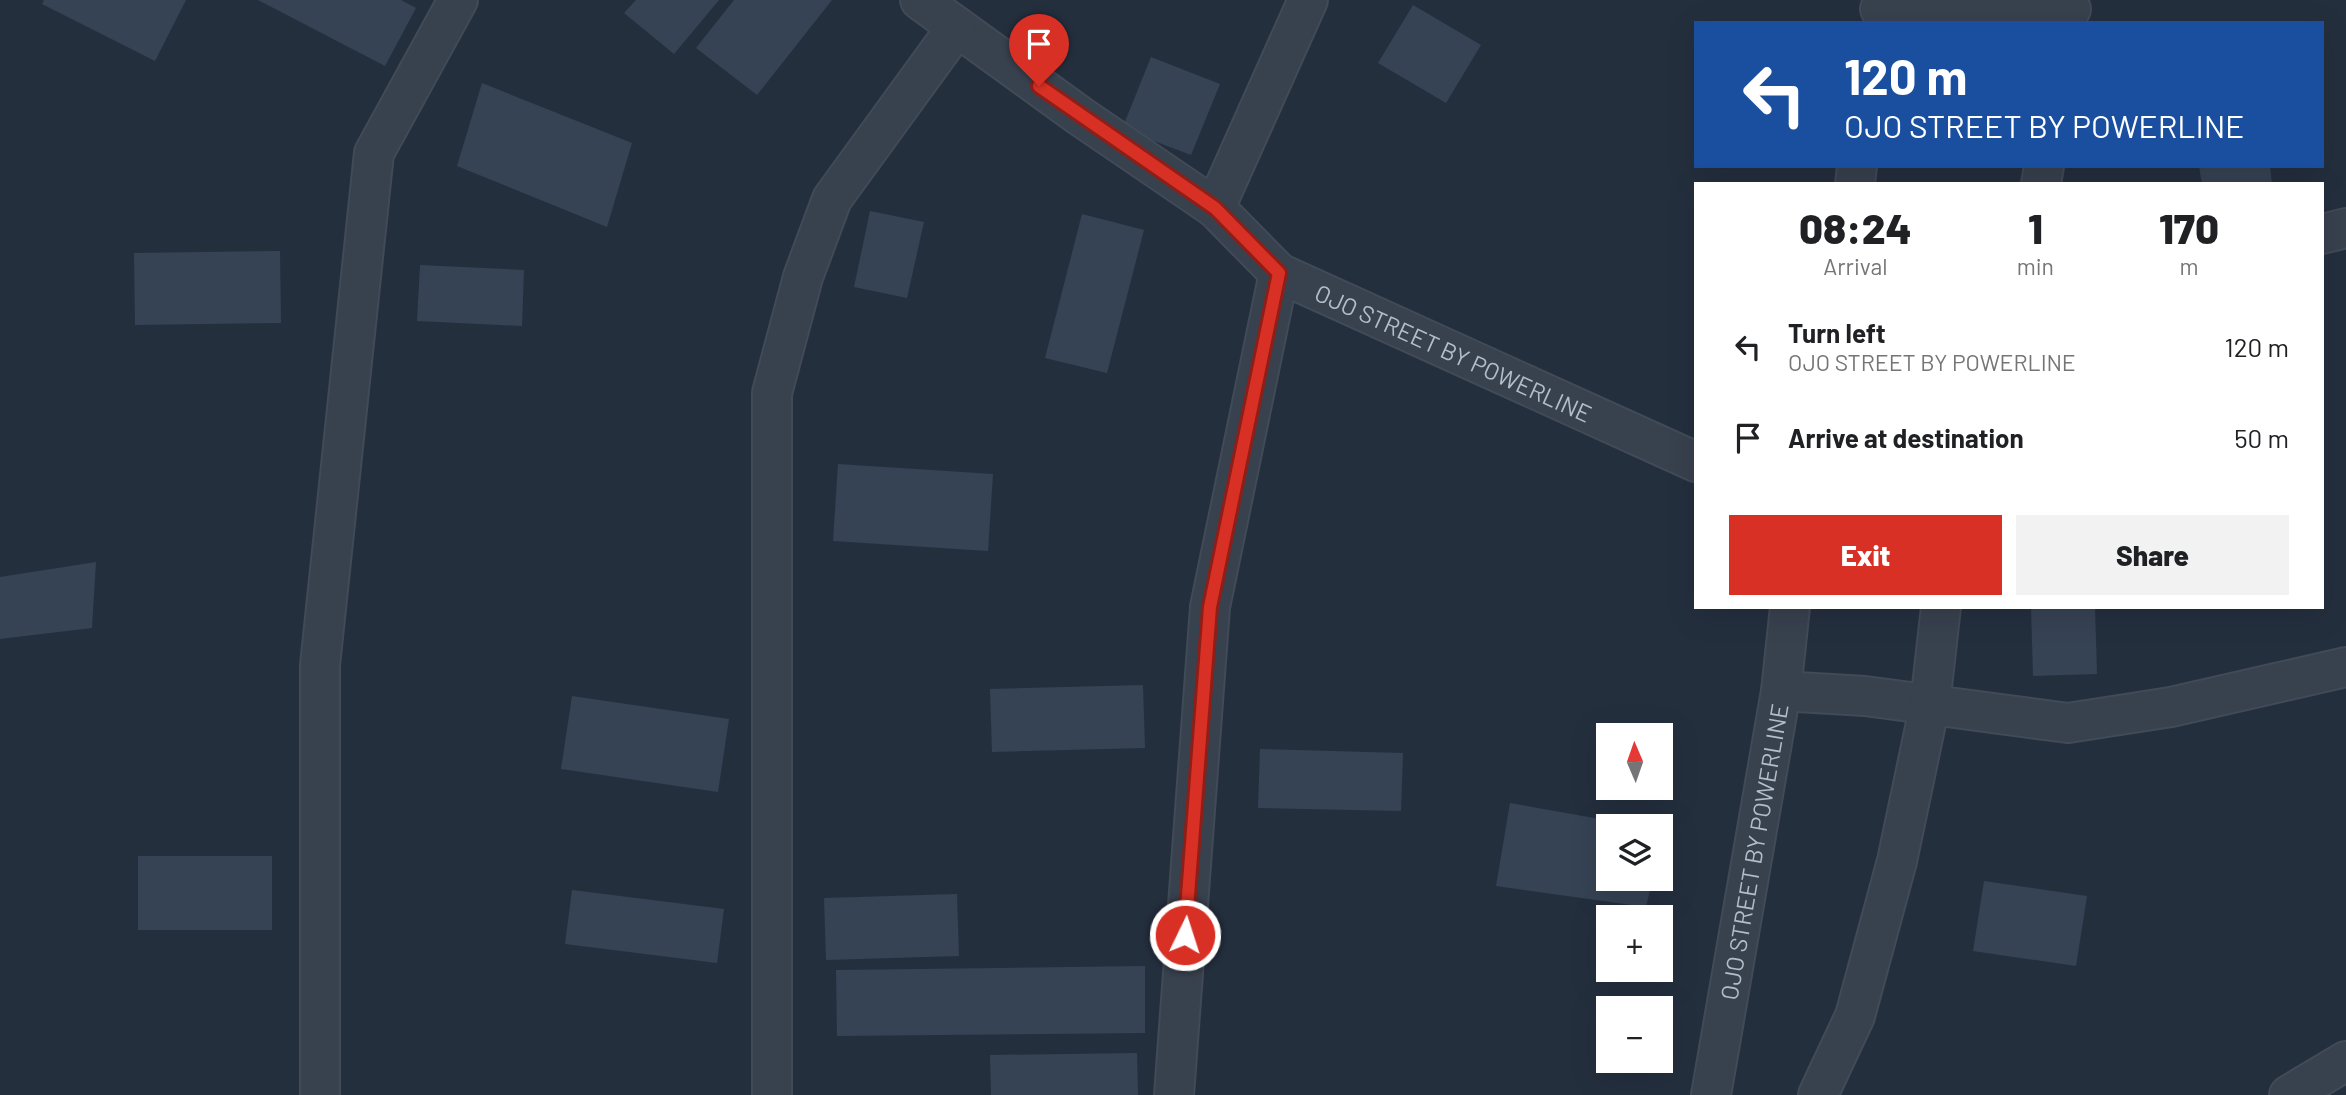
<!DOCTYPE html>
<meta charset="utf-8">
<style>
body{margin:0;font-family:Barlow,sans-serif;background:#f2f2f2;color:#202124;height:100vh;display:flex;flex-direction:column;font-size:26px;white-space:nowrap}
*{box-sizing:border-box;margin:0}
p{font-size:23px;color:#757577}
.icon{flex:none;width:38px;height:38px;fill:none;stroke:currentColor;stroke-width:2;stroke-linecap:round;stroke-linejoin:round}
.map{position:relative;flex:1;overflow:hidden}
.panel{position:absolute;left:1694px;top:182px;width:630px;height:427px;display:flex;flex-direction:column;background:#fff;border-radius:0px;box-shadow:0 7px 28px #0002}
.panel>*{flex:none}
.guide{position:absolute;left:1694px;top:21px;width:630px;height:147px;border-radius:0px;box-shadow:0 7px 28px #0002;background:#1a4fa0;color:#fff;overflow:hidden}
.needle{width:46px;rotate:358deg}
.fabs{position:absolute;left:1596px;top:723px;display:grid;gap:14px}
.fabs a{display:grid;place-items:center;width:77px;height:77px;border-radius:0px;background:#fff;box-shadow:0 7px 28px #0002;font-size:35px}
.pin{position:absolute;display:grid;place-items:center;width:60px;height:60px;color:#fff;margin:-72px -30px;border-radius:50% 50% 50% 0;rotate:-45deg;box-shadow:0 0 7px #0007}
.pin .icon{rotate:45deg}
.me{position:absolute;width:77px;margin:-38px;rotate:4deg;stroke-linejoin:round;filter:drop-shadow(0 0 5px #0008)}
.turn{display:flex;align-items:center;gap:24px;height:147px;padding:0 35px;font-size:32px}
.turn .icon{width:91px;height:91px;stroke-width:2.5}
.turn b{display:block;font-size:49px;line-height:60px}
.eta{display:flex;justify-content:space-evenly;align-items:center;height:119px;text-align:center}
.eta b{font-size:42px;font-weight:800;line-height:49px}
.primary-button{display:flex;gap:14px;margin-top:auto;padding:14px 35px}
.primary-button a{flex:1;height:80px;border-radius:0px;background:#d93025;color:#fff;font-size:28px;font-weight:800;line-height:80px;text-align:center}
.primary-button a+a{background:#f2f2f2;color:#202124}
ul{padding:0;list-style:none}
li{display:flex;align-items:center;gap:21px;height:91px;padding:0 35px}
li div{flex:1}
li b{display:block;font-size:26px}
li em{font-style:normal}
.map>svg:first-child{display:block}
.building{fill:#364354}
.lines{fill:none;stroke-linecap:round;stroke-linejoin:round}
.minor-casing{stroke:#414a57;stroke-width:42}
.minor{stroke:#38414e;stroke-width:38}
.route-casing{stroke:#8d1f18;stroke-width:18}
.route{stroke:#d93025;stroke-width:12}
.labels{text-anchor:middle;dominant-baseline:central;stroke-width:7;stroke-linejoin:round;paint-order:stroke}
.street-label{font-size:24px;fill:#b4bcc9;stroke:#1d2633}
</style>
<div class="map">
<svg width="2346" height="1095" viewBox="0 0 2346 1095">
<rect width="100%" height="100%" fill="#242f3e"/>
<path class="building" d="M44 0H186L155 61 42 4Z
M258 0H401L416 8 385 66Z
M636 0H719L674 54 624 13Z
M734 0H832L757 95 696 48Z
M1413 5 1481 45 1446 103 1378 63Z
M1151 57 1220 84 1191 155 1122 129Z
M482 83 632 143 607 227 457 166Z
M2199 166H2270L2272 184H2202Z
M870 211 924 222 907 298 854 287Z
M1082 214 1144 230 1107 373 1045 358Z
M280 251 281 323 135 325 134 253Z
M420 265 524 270 522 326 417 321Z
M838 464 993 474 988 551 833 541Z
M96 562 92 628 0 639V577Z
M2031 607H2095L2097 674 2033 676Z
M1143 685 1145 748 992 752 990 689Z
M572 696 729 719 718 792 561 769Z
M1260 749 1403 753 1401 811 1258 808Z
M1510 803 1633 825 1608 826V878H1653L1646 907 1496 886Z
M138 856H272V930H138Z
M1984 881 2087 896 2076 966 1973 951Z
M572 890 724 909 717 963 565 944Z
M957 894 959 956 826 960 824 898Z
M1145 966V1033L837 1036 836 970Z
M1137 1053 1138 1095H991L990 1055Z"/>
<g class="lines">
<defs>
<g id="minor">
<path id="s1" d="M920 0 1080 116 1215 208 1279 273 1696 462"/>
<path d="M1880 9H2071"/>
<path d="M1855 184 1857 166"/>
<path d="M2041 184 2044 166"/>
<path d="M1215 208 1308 0"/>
<path d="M2322 234 2346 228"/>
<path d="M1781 691 1865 696 2068 723 2171 707 2346 667"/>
<path d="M320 1095V665L374 153 458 0"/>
<path d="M772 1095V393L803 277 832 199 957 27"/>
<path d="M1174 1095 1210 607 1279 273"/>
<path id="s2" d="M1711 1095 1781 691 1790 607"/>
<path d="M1818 1095 1855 1016 1897 861 1930 704 1941 607"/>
<path d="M2289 1095 2346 1061"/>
</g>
</defs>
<use href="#minor" class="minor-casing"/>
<use href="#minor" class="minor"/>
</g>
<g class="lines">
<defs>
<path id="route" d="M1039 86 1215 208 1279 273 1210 607 1185 935"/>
</defs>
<use href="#route" class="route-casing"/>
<use href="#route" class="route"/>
</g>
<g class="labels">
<g class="street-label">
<text stroke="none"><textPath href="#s1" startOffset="644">OJO STREET BY POWERLINE</textPath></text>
<text stroke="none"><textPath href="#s2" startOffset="247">OJO STREET BY POWERLINE</textPath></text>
</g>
</g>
</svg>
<div class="fabs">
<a><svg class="needle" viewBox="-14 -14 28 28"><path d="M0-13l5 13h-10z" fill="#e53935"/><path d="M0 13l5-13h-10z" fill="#757577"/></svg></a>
<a><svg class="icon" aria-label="layers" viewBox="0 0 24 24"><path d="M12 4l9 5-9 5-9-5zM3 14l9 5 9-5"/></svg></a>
<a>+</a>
<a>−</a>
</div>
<div class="pin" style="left:1039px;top:86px;background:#d93025"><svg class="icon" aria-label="arrive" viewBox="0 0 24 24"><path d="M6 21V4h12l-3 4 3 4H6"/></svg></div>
<svg class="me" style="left:1185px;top:935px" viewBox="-20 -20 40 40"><circle r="17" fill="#d93025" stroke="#fff" stroke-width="3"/><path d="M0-11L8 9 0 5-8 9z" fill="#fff"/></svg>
<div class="guide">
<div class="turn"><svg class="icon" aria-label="left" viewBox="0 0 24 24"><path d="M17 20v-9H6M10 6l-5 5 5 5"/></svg><div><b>120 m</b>OJO STREET BY POWERLINE</div></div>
</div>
<section class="panel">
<div class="eta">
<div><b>08:24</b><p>Arrival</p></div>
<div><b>1</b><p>min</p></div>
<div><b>170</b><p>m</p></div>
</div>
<ul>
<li><svg class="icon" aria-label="left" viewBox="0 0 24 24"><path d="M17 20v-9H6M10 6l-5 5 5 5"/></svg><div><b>Turn left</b><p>OJO STREET BY POWERLINE</p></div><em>120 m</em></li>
<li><svg class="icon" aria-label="arrive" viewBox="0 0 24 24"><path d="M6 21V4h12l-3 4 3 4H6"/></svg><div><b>Arrive at destination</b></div><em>50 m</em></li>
</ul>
<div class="primary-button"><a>Exit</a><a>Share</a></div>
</section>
</div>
